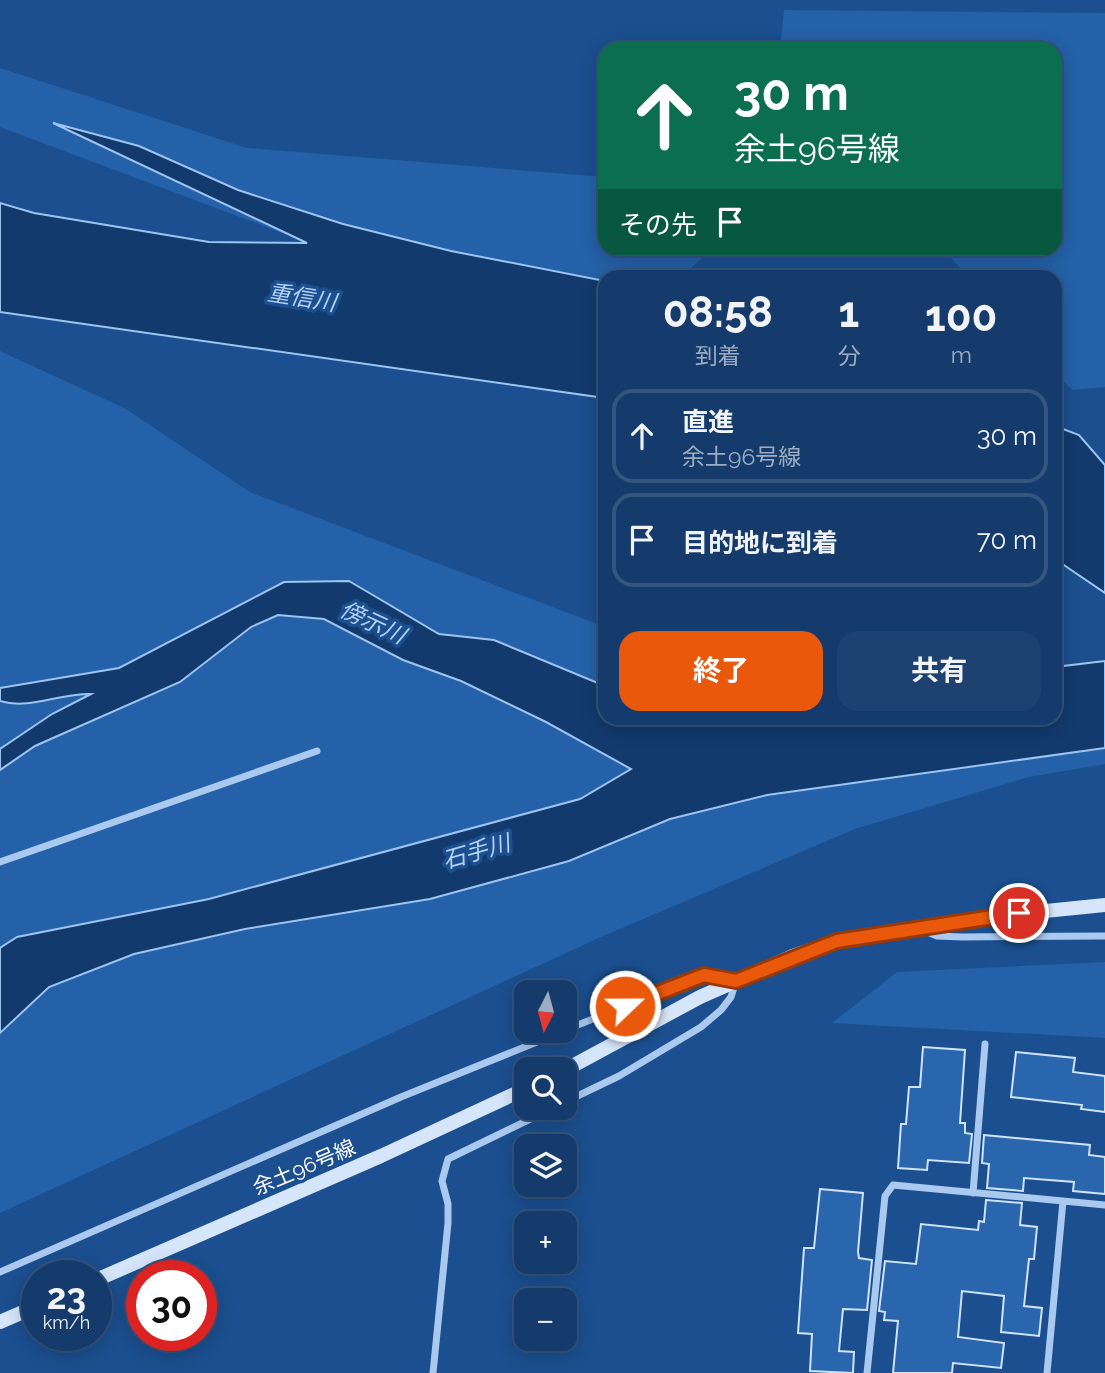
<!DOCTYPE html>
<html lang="ja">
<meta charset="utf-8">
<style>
body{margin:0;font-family:Raleway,"Noto Sans JP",sans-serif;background:#1d4271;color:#f1f3f6;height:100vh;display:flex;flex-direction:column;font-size:26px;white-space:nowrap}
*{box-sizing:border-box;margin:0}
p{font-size:23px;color:#9dadc1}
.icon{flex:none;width:38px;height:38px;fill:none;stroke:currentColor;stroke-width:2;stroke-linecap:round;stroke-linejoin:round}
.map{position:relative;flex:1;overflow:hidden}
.details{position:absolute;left:598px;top:270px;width:464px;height:455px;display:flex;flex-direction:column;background:#143b6b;border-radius:21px;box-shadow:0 4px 18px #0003,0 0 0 2px #33557e}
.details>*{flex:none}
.hud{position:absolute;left:598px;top:42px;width:464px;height:214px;border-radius:21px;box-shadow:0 4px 18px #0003,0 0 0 2px #33557e;background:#0b6e4f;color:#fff;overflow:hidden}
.needle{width:46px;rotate:186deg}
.controls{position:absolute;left:514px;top:980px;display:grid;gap:14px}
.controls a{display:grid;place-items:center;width:63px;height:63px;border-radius:14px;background:#143b6b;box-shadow:0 4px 18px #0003,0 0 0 2px #33557e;font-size:35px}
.speed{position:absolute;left:21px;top:1260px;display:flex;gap:14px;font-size:35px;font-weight:700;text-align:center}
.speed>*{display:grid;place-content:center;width:91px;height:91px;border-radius:50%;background:#143b6b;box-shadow:0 4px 18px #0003,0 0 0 2px #33557e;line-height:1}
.speed small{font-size:18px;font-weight:400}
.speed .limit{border:10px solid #d22;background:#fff;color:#111}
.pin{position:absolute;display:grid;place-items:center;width:60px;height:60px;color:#fff;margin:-30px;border:4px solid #fff;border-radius:50%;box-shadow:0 2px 7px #0007}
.me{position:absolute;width:77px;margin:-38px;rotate:68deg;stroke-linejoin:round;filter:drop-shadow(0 0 5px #0008)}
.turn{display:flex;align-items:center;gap:24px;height:147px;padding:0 21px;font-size:32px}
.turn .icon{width:91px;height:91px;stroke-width:2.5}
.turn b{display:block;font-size:49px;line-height:60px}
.then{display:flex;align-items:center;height:66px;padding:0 21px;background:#0003;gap:14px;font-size:26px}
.eta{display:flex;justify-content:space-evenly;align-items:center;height:119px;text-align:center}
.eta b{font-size:42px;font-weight:700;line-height:49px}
.action{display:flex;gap:14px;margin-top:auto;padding:14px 21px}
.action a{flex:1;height:80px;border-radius:21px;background:#ea580c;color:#fff;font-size:28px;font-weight:700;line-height:80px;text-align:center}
.action a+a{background:#1d4271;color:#f1f3f6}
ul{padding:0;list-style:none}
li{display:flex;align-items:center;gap:21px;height:94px;margin:0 14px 10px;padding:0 7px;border:4px solid #33557e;border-radius:21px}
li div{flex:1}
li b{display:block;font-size:26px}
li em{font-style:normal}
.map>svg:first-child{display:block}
.green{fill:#2461a8}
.water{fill:#123a6d;stroke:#9cc4f0;stroke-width:2}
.building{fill:#2a66ad;stroke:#cfe3fa;stroke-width:2}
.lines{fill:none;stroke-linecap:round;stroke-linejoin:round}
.street{stroke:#a9c9ee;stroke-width:7}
.secondary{stroke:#d6e6fa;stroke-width:14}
.route-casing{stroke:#983908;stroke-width:18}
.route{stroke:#ea580c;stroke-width:12}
.labels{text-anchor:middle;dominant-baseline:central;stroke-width:7;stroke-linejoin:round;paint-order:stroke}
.street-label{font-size:21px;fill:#fff;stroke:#1b4f8f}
.water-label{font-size:23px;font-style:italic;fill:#b5d3f5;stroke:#1b4f8f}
</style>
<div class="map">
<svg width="1105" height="1373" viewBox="0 0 1105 1373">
<rect width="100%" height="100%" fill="#1b4f8f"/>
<path class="green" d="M784 10 1105 13V387L1072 390 1055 372V276H968L942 249 1055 248V49H780Z
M0 68 247 148 605 177 606 248 711 249 683 276H606L605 281 451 251 343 224 238 190 139 146 58 125 309 243 0 127Z
M0 351 126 409 250 492 605 627V686L494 640 439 634 349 581 284 582 118 668 0 688Z
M278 615 324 619 403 660 461 681 546 722 631 769 580 799 209 899 17 937 0 948V770L34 746 180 682 251 627Z
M93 693 52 714 0 749V701L25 705 56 696Z
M1105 748V764L1029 777 855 829 601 937 0 1213V1033L49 987 134 954 569 861 670 819 767 795Z
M1105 962V1038L832 1023 897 972Z"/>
<path class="water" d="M53 123 139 146 238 190 343 224 451 251 605 281V398L0 312V203L34 213 209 242 307 243Z
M1055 426 1079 435 1105 465V593L1055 559Z
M349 581 439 634 494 640 605 686 606 718H1055V667L1105 661V748L767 795 670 819 569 861 430 899 245 929 134 954 49 987 0 1033V948L17 937 209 899 580 799 631 769 546 722 461 681 403 660 324 619 278 615 251 627 180 682 35 746 0 770V749L52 714 91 694C60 693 30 710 0 701V688L119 668 284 582Z"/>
<path class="building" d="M923 1047 965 1050 960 1123H965V1133L972 1134 969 1163 928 1160 927 1170 898 1168 901 1124H906L909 1087H920Z
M1016 1052 1075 1058 1073 1072 1105 1076V1112L1081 1109 1082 1105 1011 1097Z
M984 1135 1090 1145 1089 1155 1105 1157V1194L1073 1191 1074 1182 1024 1178 1023 1191 987 1188 989 1164 982 1163Z
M820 1189 863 1193 858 1252 859 1258 872 1260 867 1310 843 1309 839 1351 854 1352 853 1373 810 1371 812 1334 798 1333 804 1248H814Z
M986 1200 1022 1203 1020 1225 1037 1227 1034 1259H1029L1024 1306 1042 1308 1039 1336 1001 1332 1004 1296 962 1291 958 1337 1004 1343 1001 1368 953 1363 952 1373H893L898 1321 884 1320 885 1312 879 1311 885 1261 916 1264 921 1224 978 1230 979 1221 984 1222Z"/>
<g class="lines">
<path class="street" d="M0 862 317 751
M925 931 937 936 962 937 1105 936
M565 1030 704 975 736 981 731 997 721 1010 701 1027 619 1076 565 1102
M973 1193 985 1044
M0 1272 401 1097 564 1031
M433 1373 448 1223V1204L442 1181 448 1159 553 1108
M867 1373 885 1196 893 1185 1105 1205
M1047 1373 1063 1201"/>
<path class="secondary" d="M565 1070 700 997 793 956 837 941 996 916 1105 905
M96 1280 381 1156 527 1088
M0 1322 37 1306"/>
</g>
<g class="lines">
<defs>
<path id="route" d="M625 1006 704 975 736 981 837 941 1019 913"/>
</defs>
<use href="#route" class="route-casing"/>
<use href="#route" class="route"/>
</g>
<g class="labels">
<g class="street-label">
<text transform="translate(304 1167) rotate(-23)">余土96号線</text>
</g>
<g class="water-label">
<text transform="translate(302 297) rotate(9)">重信川</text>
<text transform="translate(373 622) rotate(25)">傍示川</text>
<text transform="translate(476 851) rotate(-16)">石手川</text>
</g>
</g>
</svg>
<div class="controls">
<a><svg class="needle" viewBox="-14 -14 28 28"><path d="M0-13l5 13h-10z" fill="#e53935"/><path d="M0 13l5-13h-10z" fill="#9dadc1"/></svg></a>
<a><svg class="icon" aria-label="search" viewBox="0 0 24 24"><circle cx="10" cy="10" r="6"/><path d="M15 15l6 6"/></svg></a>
<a><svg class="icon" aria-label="layers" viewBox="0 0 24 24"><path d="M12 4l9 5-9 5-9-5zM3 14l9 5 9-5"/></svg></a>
<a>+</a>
<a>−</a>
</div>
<div class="speed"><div>23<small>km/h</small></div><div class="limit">30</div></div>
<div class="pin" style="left:1019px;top:913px;background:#d93025"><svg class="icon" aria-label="arrive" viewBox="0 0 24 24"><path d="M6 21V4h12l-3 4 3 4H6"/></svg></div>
<svg class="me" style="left:625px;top:1006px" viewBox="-20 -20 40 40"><circle r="17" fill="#ea580c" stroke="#fff" stroke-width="3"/><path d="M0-11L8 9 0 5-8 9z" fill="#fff"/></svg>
<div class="hud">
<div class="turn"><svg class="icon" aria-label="ahead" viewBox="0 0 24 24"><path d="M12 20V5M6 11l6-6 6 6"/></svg><div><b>30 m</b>余土96号線</div></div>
<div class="then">その先<svg class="icon" aria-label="arrive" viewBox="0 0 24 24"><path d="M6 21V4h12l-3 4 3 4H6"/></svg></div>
</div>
<section class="details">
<div class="eta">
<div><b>08:58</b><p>到着</p></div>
<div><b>1</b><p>分</p></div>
<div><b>100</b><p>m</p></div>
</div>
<ul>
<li><svg class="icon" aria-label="ahead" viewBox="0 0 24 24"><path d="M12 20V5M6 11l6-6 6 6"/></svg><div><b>直進</b><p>余土96号線</p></div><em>30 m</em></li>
<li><svg class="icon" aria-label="arrive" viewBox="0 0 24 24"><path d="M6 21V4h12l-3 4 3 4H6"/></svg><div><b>目的地に到着</b></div><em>70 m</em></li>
</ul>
<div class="action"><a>終了</a><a>共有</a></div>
</section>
</div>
